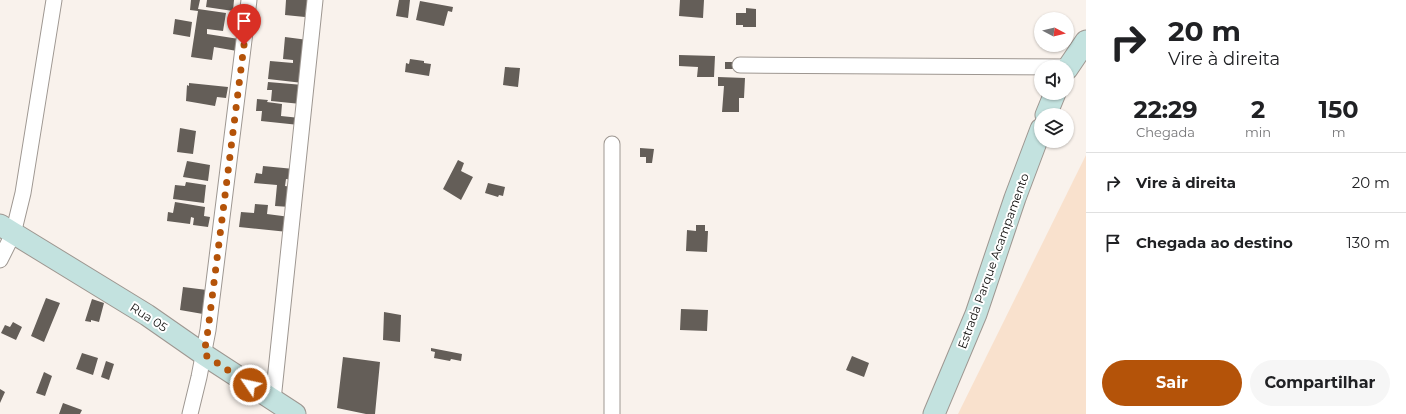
<!DOCTYPE html>
<html lang="pt">
<meta charset="utf-8">
<style>
body{margin:0;font-family:Montserrat,sans-serif;background:#f6f6f6;color:#202124;height:100vh;display:flex;flex-direction:column;font-size:15px;white-space:nowrap}
*{box-sizing:border-box;margin:0}
p{font-size:13px;color:#757577}
.icon{flex:none;width:22px;height:22px;fill:none;stroke:currentColor;stroke-width:2;stroke-linecap:round;stroke-linejoin:round}
.map{position:relative;flex:1;overflow:hidden}
.details{display:flex;flex-direction:column;background:#fff;width:320px}
.details>*{flex:none}
.top-card{background:#fff;color:#202124;overflow:hidden}
.needle{width:26px;rotate:97deg}
.controls{position:absolute;left:1034px;top:12px;display:grid;gap:8px}
.controls a{display:grid;place-items:center;width:40px;height:40px;border-radius:50%;background:#fff;box-shadow:0 1px 3px #0004;font-size:20px}
.pin{position:absolute;display:grid;place-items:center;width:34px;height:34px;color:#fff;margin:-41px -17px;border-radius:50% 50% 50% 0;rotate:-45deg;box-shadow:0 0 4px #0007}
.pin .icon{rotate:45deg}
.me{position:absolute;width:44px;margin:-22px;rotate:304deg;stroke-linejoin:round;filter:drop-shadow(0 0 3px #0008)}
.turn{display:flex;align-items:center;gap:14px;height:84px;padding:0 16px;font-size:18px}
.turn .icon{width:52px;height:52px;stroke-width:2.5}
.turn b{display:block;font-size:28px;line-height:34px}
.eta{display:flex;justify-content:space-evenly;align-items:center;height:68px;text-align:center}
.eta b{font-size:24px;font-weight:700;line-height:28px}
.primary-button{display:flex;gap:8px;margin-top:auto;padding:8px 16px}
.primary-button a{flex:1;height:46px;border-radius:24px;background:#b45309;color:#fff;font-size:16px;font-weight:700;line-height:46px;text-align:center}
.primary-button a+a{background:#f6f6f6;color:#202124}
ul{padding:0;list-style:none}
li{display:flex;align-items:center;gap:12px;height:60px;padding:0 16px;border-top:1px solid #e0e0e0}
li div{flex:1}
li b{display:block;font-size:15px}
li em{font-style:normal}
main{display:flex;flex:1;min-height:0}
.map>svg:first-child{display:block}
.green{fill:#f9e1cd}
.building{fill:#645e58}
.lines{fill:none;stroke-linecap:round;stroke-linejoin:round}
.street-casing{stroke:#9e9791;stroke-width:17}
.secondary-casing{stroke:#9e9791;stroke-width:23}
.street{stroke:#fff;stroke-width:15}
.secondary{stroke:#c3e2df;stroke-width:21}
.route{stroke:#b45309;stroke-width:7;stroke-dasharray:0 12.6}
.labels{text-anchor:middle;dominant-baseline:central;stroke-width:4;stroke-linejoin:round;paint-order:stroke}
.street-label{font-size:12px;fill:#13110f;stroke:#fff}
</style>
<main>
<div class="map">
<svg width="1086" height="414" viewBox="0 0 1086 414">
<rect width="100%" height="100%" fill="#f9f2ec"/>
<path class="green" d="M1086 155V414H958Z"/>
<path class="building" d="M191 0H200L198 9 226 13 223 31 207 29V34L239 39 237 51 214 47 212 60 191 57 198 11 190 10Z
M207 0H234L233 11 206 7Z
M286 0H312L311 10 306 9 305 17 285 15Z
M399 0H410L408 18 396 16Z
M680 0H704L703 18 679 16Z
M420 1 453 7 452 12 448 11 444 26 416 20Z
M746 8 756 9V27H743V25H736V13H746Z
M175 19 192 22 190 37 173 34Z
M285 37 308 40 303 83 268 79 270 61 293 63V60L283 59Z
M679 55 715 56 714 77H697L698 67 679 66Z
M410 59 424 61V63L431 64 429 76 405 72 406 63 409 64Z
M725 62H736V69H725Z
M505 67 520 68 518 87 503 85Z
M718 77 745 78 744 98H739V112H722L724 86H718Z
M268 82 303 85 301 104 271 101 272 90H267Z
M189 83 228 87 226 98 217 97 215 106 186 101 187 85 189 86Z
M257 99 268 100 267 102 282 104 281 116 300 118 299 125 261 121 262 111H256Z
M180 128 196 131 193 154 177 152Z
M640 148 654 149 652 163H646V157H640Z
M458 160 464 163 461 171 473 177 461 200 443 189Z
M187 161 210 165 208 181 183 177Z
M263 166 294 169 293 180 286 179 285 186 292 187 290 207 275 206 277 185 254 183 256 173 262 174Z
M186 182 206 185 204 203 173 199 175 185 185 186Z
M488 183 505 187 503 196 499 195 498 197 485 193Z
M175 202 205 207 204 216 210 217 208 227 193 225 194 218 191 217 190 224 167 221 168 212 173 213Z
M255 204 268 205 267 214 290 217 288 232 239 227 241 212 254 213Z
M696 225H705V231H708L707 252 686 251 687 230 696 231Z
M183 287 207 290 203 314 180 310Z
M46 298 60 303 44 342 31 336Z
M92 299 104 303 99 322 91 320V322L85 321Z
M681 309 708 310 707 331 680 330Z
M384 312 401 315 400 342 383 340Z
M13 322 22 327 16 340 1 333 5 325 10 327Z
M431 348 462 354 461 361 451 359 450 361 434 358 435 352 431 351Z
M82 353 98 358 93 375 76 369Z
M852 356 869 363 864 377 846 370Z
M343 357 380 362 375 414H366L337 408Z
M106 361 114 364 109 380 101 377Z
M44 372 52 376 45 396 36 393Z
M0 389 5 392 0 403Z
M63 403 82 410 80 414H59Z"/>
<g class="lines">
<defs>
<path id="street" d="M740 65 1069 67
M0 260 13 234 23 193 54 0
M273 400 315 0
M190 414 199 377 208 330 249 0
M612 414V144"/>
<path id="secondary" d="M1067 69 1086 41
M1046 115 1055 93
M0 225 147 315 203 354 295 414
M934 414 976 314 1015 198 1041 129"/>
</defs>
<use href="#street" class="street-casing"/>
<use href="#secondary" class="secondary-casing"/>
<use href="#street" class="street"/>
<use href="#secondary" class="secondary"/>
</g>
<g class="lines">
<path class="route" d="M244 45 208 330 204 354 250 385"/>
</g>
<g class="labels">
<g class="street-label">
<text transform="translate(993 261) rotate(-70)">Estrada Parque Acampamento</text>
<text transform="translate(149 317) rotate(33)">Rua 05</text>
</g>
</g>
</svg>
<div class="controls">
<a><svg class="needle" viewBox="-14 -14 28 28"><path d="M0-13l5 13h-10z" fill="#e53935"/><path d="M0 13l5-13h-10z" fill="#757577"/></svg></a>
<a><svg class="icon" aria-label="sound" viewBox="0 0 24 24"><path d="M4 9h4l5-4v14l-5-4H4zM17 9q2 3 0 6"/></svg></a>
<a><svg class="icon" aria-label="layers" viewBox="0 0 24 24"><path d="M12 4l9 5-9 5-9-5zM3 14l9 5 9-5"/></svg></a>
</div>
<div class="pin" style="left:244px;top:45px;background:#d93025"><svg class="icon" aria-label="arrive" viewBox="0 0 24 24"><path d="M6 21V4h12l-3 4 3 4H6"/></svg></div>
<svg class="me" style="left:250px;top:385px" viewBox="-20 -20 40 40"><circle r="17" fill="#b45309" stroke="#fff" stroke-width="3"/><path d="M0-11L8 9 0 5-8 9z" fill="#fff"/></svg>
</div>
<section class="details">
<div class="top-card">
<div class="turn"><svg class="icon" aria-label="right" viewBox="0 0 24 24"><path d="M7 20v-9h11M14 6l5 5-5 5"/></svg><div><b>20 m</b>Vire à direita</div></div>
</div>
<div class="eta">
<div><b>22:29</b><p>Chegada</p></div>
<div><b>2</b><p>min</p></div>
<div><b>150</b><p>m</p></div>
</div>
<ul>
<li><svg class="icon" aria-label="right" viewBox="0 0 24 24"><path d="M7 20v-9h11M14 6l5 5-5 5"/></svg><div><b>Vire à direita</b></div><em>20 m</em></li>
<li><svg class="icon" aria-label="arrive" viewBox="0 0 24 24"><path d="M6 21V4h12l-3 4 3 4H6"/></svg><div><b>Chegada ao destino</b></div><em>130 m</em></li>
</ul>
<div class="primary-button"><a>Sair</a><a>Compartilhar</a></div>
</section>
</main>
